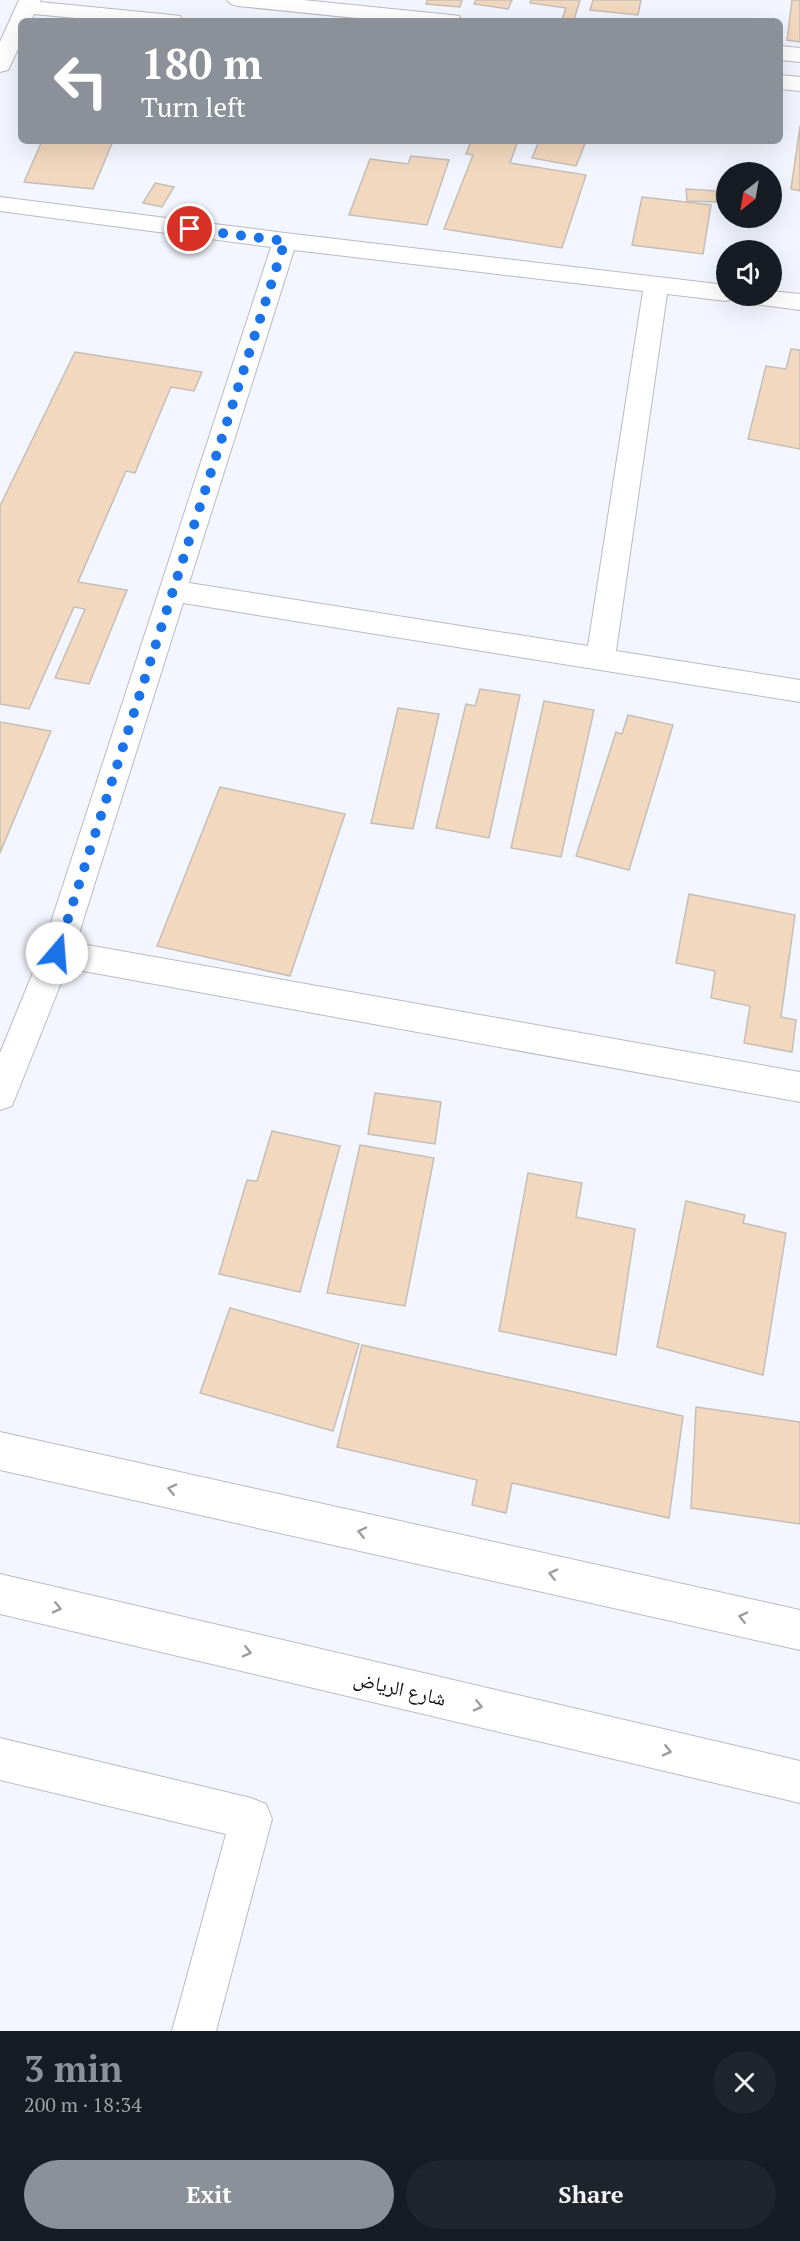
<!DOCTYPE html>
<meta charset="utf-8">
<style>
body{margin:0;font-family:"PT Serif","Noto Naskh Arabic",serif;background:#20242c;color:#f1f3f6;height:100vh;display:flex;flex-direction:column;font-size:22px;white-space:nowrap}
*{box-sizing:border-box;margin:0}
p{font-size:20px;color:#9ea1a6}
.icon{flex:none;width:33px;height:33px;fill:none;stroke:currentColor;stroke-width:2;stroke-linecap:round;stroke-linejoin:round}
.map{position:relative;height:2031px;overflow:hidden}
.drawer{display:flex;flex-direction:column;background:#171b24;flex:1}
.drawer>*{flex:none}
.banner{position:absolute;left:18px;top:18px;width:765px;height:126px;border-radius:9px;box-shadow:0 6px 24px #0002;background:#8c9099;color:#fff;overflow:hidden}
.needle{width:39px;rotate:211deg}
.tools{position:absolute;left:716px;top:162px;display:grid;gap:12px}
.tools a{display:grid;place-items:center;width:66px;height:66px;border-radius:50%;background:#171b24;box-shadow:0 6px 24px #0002;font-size:30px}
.pin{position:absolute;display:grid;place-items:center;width:51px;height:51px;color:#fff;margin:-26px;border:3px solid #fff;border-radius:50%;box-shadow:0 2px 6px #0007}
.me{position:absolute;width:66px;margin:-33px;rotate:18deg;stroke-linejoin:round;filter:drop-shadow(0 0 4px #0008)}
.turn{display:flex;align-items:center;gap:21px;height:126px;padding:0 24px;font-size:27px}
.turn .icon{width:78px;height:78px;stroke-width:2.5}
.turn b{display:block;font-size:42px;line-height:51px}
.round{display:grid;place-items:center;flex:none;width:63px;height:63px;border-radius:32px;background:#20242c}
.overview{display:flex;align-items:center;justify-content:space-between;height:102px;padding:0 24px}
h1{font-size:36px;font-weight:800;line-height:45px;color:#8c9099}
.cta{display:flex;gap:12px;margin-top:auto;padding:12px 24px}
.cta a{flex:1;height:69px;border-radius:36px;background:#8c9099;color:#fff;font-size:24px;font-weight:800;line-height:69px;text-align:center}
.cta a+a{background:#20242c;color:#f1f3f6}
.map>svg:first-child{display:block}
.building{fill:#f2d8be;stroke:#c5beb8;stroke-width:1.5}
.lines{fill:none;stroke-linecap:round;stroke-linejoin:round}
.minor-casing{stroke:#b9bbc3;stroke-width:2}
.major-casing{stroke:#b9bbc3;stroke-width:2}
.minor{fill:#fff;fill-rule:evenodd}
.major{fill:#fff;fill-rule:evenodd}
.oneway{stroke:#9e9e9f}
.route{stroke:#1a73e8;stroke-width:10;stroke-dasharray:0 18}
.labels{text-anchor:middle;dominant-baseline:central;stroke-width:4.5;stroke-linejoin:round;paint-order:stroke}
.near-street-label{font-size:20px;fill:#0c0d10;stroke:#fff}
</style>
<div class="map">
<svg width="800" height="2031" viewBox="0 0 800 2031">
<rect width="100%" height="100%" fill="#f3f6fe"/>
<path class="building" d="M427 0H462L460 7 426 4Z
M476 0H512L508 9 474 4Z
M531 0H580L574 20 562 19 566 8 530 3Z
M593 0H641L638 15 590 10Z
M792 0H800V42L787 40Z
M800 126V191L791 189Z
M42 141H113L93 189 24 182Z
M471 141H518L510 163 586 175 562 248 444 229 473 155 466 154Z
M539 141H586L576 166 532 158Z
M411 156 449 160 427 225 349 215 370 159 408 164Z
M155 183 174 187 162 207 143 203Z
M686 189 716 191V202L687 201Z
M642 197 711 205 703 254 632 245Z
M791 349 800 350V449L748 439 766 366 786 369Z
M75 352 202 372 194 391 171 387 135 473 126 471 78 582 127 590 89 684 55 678 85 609 74 607 29 709 0 704V506Z
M480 689 520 695 489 838 436 828 466 704 475 706Z
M544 701 594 710 561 857 511 848Z
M398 708 439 714 413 829 371 823Z
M628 715 673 725 629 870 576 856 616 732 622 734Z
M0 722 51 731 0 853Z
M220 787 345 814 290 976 157 946Z
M689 894 795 915 781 1017 796 1020 792 1052 744 1043 750 1006 711 998 715 971 676 963Z
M375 1093 441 1102 435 1144 368 1134Z
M272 1131 340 1146 300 1292 219 1274 247 1180 257 1181Z
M360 1145 434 1158 405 1306 327 1293Z
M528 1173 582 1183 576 1217 635 1229 616 1355 499 1331Z
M686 1201 745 1215 743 1223 786 1233 763 1375 657 1347Z
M230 1308 359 1344 333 1431 200 1393Z
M362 1345 683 1416 669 1518 512 1483 506 1513 472 1505 477 1480 337 1447Z
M696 1407 800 1422V1524L691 1508Z"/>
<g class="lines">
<defs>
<path id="minor" d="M19 0H41L40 2 172 15 180 16 183 21H106L34 14 31 21H21V43L8 70 0 72V42Z
M227 0H303L451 15 459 16 462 21H386L238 6 231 4Z
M780 46 800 48V62L780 60Z
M780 75 800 77V91L780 89Z
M0 197 285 233 726 285V296H771V291L800 294V310L739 302 736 297 726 301 667 294 616 651 800 680V702L183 603 76 943 800 1072V1102L67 968 12 1106 0 1110V1053L41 953 271 247 0 211ZM294 250 643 291 588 646 189 583Z
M0 1738 251 1798 266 1804 272 1819 216 2031H172L226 1834 0 1780Z"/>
<path id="major" d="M0 1432 800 1610V1650L0 1470Z
M0 1574 800 1761V1803L0 1614Z"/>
</defs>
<use href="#minor" class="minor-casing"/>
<use href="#major" class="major-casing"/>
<use href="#minor" class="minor"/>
<use href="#major" class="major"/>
</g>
<defs><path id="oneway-chevron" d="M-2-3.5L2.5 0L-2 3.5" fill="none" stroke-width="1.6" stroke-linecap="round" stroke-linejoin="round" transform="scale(1.5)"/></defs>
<g class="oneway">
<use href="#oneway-chevron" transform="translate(172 1489) rotate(-167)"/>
<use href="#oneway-chevron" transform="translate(362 1532) rotate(-167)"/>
<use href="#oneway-chevron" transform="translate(553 1574) rotate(-167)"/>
<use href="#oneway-chevron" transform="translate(57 1608) rotate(13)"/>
<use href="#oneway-chevron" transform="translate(743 1617) rotate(-167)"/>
<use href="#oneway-chevron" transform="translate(247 1652) rotate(13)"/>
<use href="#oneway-chevron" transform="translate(478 1706) rotate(13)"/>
<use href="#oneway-chevron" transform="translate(667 1751) rotate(13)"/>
</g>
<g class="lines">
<path class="route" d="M57 953 285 241 190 229"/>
</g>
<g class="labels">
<g class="near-street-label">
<text transform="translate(400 1688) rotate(13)">شارع الرياض</text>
</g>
</g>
</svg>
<div class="tools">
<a><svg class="needle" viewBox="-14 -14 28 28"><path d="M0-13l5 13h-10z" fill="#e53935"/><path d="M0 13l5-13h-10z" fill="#9ea1a6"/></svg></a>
<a><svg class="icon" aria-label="sound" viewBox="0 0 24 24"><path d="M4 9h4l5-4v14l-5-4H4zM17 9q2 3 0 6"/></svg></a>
</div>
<div class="pin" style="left:190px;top:229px;background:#d93025"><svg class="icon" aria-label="arrive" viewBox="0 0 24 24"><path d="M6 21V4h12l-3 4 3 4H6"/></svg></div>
<svg class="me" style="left:57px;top:953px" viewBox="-20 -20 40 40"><circle r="19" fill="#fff"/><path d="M0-13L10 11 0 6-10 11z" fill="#1a73e8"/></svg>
<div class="banner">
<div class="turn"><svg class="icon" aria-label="left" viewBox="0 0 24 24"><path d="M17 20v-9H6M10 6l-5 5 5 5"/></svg><div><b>180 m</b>Turn left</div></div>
</div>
</div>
<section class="drawer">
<div class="overview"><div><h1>3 min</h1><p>200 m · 18:34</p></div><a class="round"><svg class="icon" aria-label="close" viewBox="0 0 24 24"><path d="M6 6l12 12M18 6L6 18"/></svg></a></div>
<div class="cta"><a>Exit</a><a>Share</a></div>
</section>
